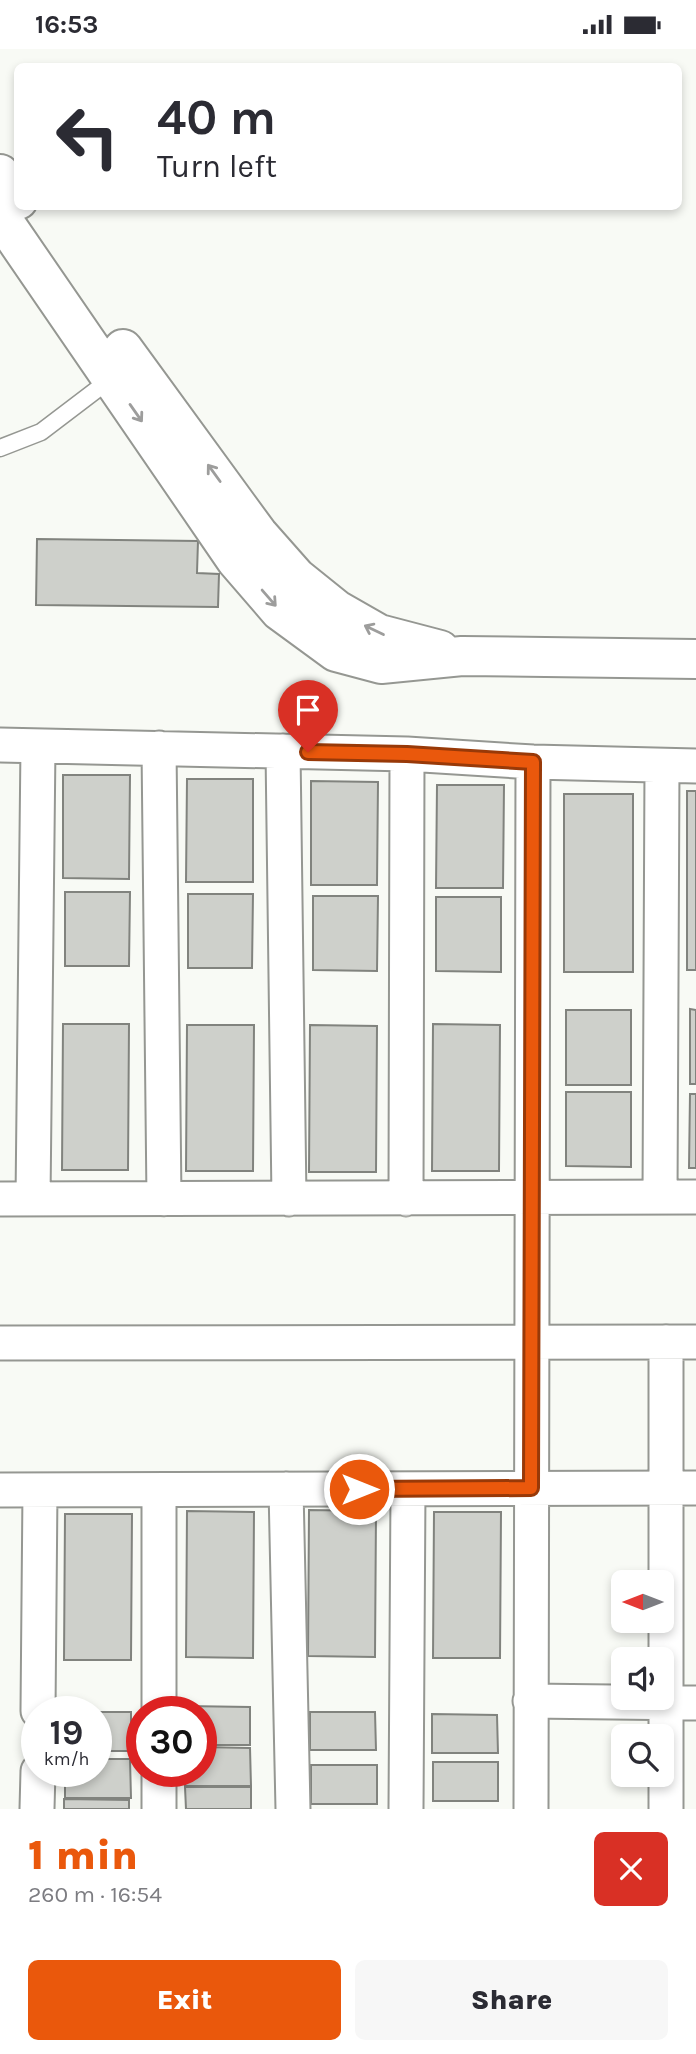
<!DOCTYPE html>
<meta charset="utf-8">
<style>
body{margin:0;font-family:Karla,sans-serif;background:#f7f7f7;color:#2b2b33;height:100vh;display:flex;flex-direction:column;font-size:26px;white-space:nowrap}
*{box-sizing:border-box;margin:0}
p{font-size:23px;color:#7c7c81}
.icon{flex:none;width:38px;height:38px;fill:none;stroke:currentColor;stroke-width:2;stroke-linecap:round;stroke-linejoin:round}
.map{position:relative;height:1760px;overflow:hidden}
.panel{display:flex;flex-direction:column;background:#fff;flex:1}
.panel>*{flex:none}
.top-card{position:absolute;left:14px;top:14px;width:668px;height:147px;border-radius:10px;box-shadow:0 4px 10px #0003;background:#fff;color:#2b2b33;overflow:hidden}
.needle{width:46px;rotate:270deg}
.tools{position:absolute;left:611px;top:1521px;display:grid;gap:14px}
.tools a{display:grid;place-items:center;width:63px;height:63px;border-radius:10px;background:#fff;box-shadow:0 4px 10px #0003;font-size:35px}
.speed{position:absolute;left:21px;top:1647px;display:flex;gap:14px;font-size:35px;font-weight:700;text-align:center}
.speed>*{display:grid;place-content:center;width:91px;height:91px;border-radius:50%;background:#fff;box-shadow:0 4px 10px #0003;line-height:1}
.speed small{font-size:18px;font-weight:400}
.speed .limit{border:10px solid #d22;background:#fff;color:#111}
.pin{position:absolute;display:grid;place-items:center;width:60px;height:60px;color:#fff;margin:-72px -30px;border-radius:50% 50% 50% 0;rotate:-45deg;box-shadow:0 0 7px #0007}
.pin .icon{rotate:45deg}
.me{position:absolute;width:77px;margin:-38px;rotate:90deg;stroke-linejoin:round;filter:drop-shadow(0 0 5px #0008)}
.turn{display:flex;align-items:center;gap:24px;height:147px;padding:0 28px;font-size:32px}
.turn .icon{width:91px;height:91px;stroke-width:2.5}
.turn b{display:block;font-size:49px;line-height:60px}
.round{display:grid;place-items:center;flex:none;width:74px;height:74px;border-radius:10px;background:#f7f7f7}
.overview{display:flex;align-items:center;justify-content:space-between;height:119px;padding:0 28px}
h1{font-size:42px;font-weight:800;line-height:52px;color:#ea580c}
.button{display:flex;gap:14px;margin-top:auto;padding:14px 28px}
.button a{flex:1;height:80px;border-radius:10px;background:#ea580c;color:#fff;font-size:28px;font-weight:800;line-height:80px;text-align:center}
.button a+a{background:#f7f7f7;color:#2b2b33}
.status{display:flex;justify-content:space-between;align-items:center;height:49px;padding:0 35px;background:#fff;direction:ltr}
.status svg{height:19px;fill:currentColor}
.map>svg:first-child{display:block}
.building{fill:#ced0cb;stroke:#81837e;stroke-width:2}
.lines{fill:none;stroke-linecap:round;stroke-linejoin:round}
.lane-casing{stroke:#959792;stroke-width:19}
.street-casing{stroke:#959792;stroke-width:37}
.secondary-casing{stroke:#959792;stroke-width:42}
.lane{stroke:#fff;stroke-width:16}
.street{stroke:#fff;stroke-width:33}
.secondary{stroke:#fff;stroke-width:38}
.oneway{stroke:#9d9d9c}
.route-casing{stroke:#983908;stroke-width:18}
.route{stroke:#ea580c;stroke-width:12}
</style>
<div class="status"><b>16:53</b><svg viewBox="0 0 49 12"><path d="M0 12V9h3v3zM5 12V6h3v6zM10 12V3h3v9zM15 12V0h3v12zM26 1h20v11H26zM47 4h2v5h-2z"/></svg></div>
<div class="map">
<svg width="696" height="1760" viewBox="0 0 696 1760">
<rect width="100%" height="100%" fill="#f8faf5"/>
<path class="building" d="M37 490 198 492 197 524 219 525 218 558 36 556Z
M63 726H130L129 830 63 829Z
M187 730H253V833H186Z
M311 732 378 733 377 836H311Z
M437 736H504L503 839H436Z
M687 742H696V921H687Z
M564 745H633V923H564Z
M65 843H130L129 917H65Z
M188 845H253L252 919H188Z
M313 847H378L377 922 313 921Z
M436 848H501V923L436 922Z
M690 960 696 961V1035H690Z
M566 961H631V1036H566Z
M63 975H129L128 1121H62Z
M433 975 500 976 499 1122H432Z
M187 976H254L253 1122H186Z
M310 976 377 977 376 1123H309Z
M566 1043H631V1118L566 1117Z
M690 1045H696V1119H689Z
M309 1461 376 1462 375 1608 308 1607Z
M187 1462 254 1463 253 1609 186 1608Z
M434 1463H501L500 1609H433Z
M65 1465H132L131 1611H64Z
M185 1657 250 1658V1696H201V1662H185Z
M96 1663H131V1702H96Z
M310 1663H375L376 1701H310Z
M432 1665 497 1666 498 1704H432Z
M201 1698 250 1699 251 1737H185V1722H201Z
M96 1710H130L131 1749H65V1722H96Z
M433 1713H498V1752H433Z
M311 1716H377V1755H311Z
M185 1738H251V1760H186Z
M64 1750 129 1751V1760H64Z"/>
<g class="lines">
<defs>
<path id="lane" d="M0 399 41 383 112 329"/>
<path id="street" d="M0 696 407 705 533 713 696 717
M159 699 164 1150
M283 702 289 1150
M660 1148 662 717
M0 1150 696 1148
M33 1150 38 697
M406 1150 407 705
M666 1293V1760
M0 1294 696 1293
M286 1440 293 1760
M0 1441 696 1439
M530 1652 696 1654
M38 1662 40 1441
M159 1662V1441
M37 1760 38 1722
M159 1760V1722
M406 1760 408 1440
M531 1760 533 713"/>
<path id="secondary" d="M0 125 18 151
M0 167 236 511 280 562 336 603 381 615 462 607 696 610
M123 300 258 485 296 528 337 561 379 585 440 601"/>
</defs>
<use href="#lane" class="lane-casing"/>
<use href="#street" class="street-casing"/>
<use href="#secondary" class="secondary-casing"/>
<use href="#lane" class="lane"/>
<use href="#street" class="street"/>
<use href="#secondary" class="secondary"/>
</g>
<defs><path id="oneway-shaft" d="M-6 0H5M1.5-3L5.5 0L1.5 3" fill="none" stroke-width="1.6" stroke-linecap="round" stroke-linejoin="round" transform="scale(1.75)"/></defs>
<g class="oneway">
<use href="#oneway-shaft" transform="translate(136 364) rotate(55)"/>
<use href="#oneway-shaft" transform="translate(214 424) rotate(-126)"/>
<use href="#oneway-shaft" transform="translate(269 549) rotate(49)"/>
<use href="#oneway-shaft" transform="translate(374 581) rotate(-154)"/>
</g>
<g class="lines">
<defs>
<path id="route" d="M308 703 407 705 533 713 531 1439 359 1440"/>
</defs>
<use href="#route" class="route-casing"/>
<use href="#route" class="route"/>
</g>
</svg>
<div class="tools">
<a><svg class="needle" viewBox="-14 -14 28 28"><path d="M0-13l5 13h-10z" fill="#e53935"/><path d="M0 13l5-13h-10z" fill="#7c7c81"/></svg></a>
<a><svg class="icon" aria-label="sound" viewBox="0 0 24 24"><path d="M4 9h4l5-4v14l-5-4H4zM17 9q2 3 0 6"/></svg></a>
<a><svg class="icon" aria-label="search" viewBox="0 0 24 24"><circle cx="10" cy="10" r="6"/><path d="M15 15l6 6"/></svg></a>
</div>
<div class="speed"><div>19<small>km/h</small></div><div class="limit">30</div></div>
<div class="pin" style="left:308px;top:703px;background:#d93025"><svg class="icon" aria-label="arrive" viewBox="0 0 24 24"><path d="M6 21V4h12l-3 4 3 4H6"/></svg></div>
<svg class="me" style="left:359px;top:1440px" viewBox="-20 -20 40 40"><circle r="17" fill="#ea580c" stroke="#fff" stroke-width="3"/><path d="M0-11L8 9 0 5-8 9z" fill="#fff"/></svg>
<div class="top-card">
<div class="turn"><svg class="icon" aria-label="left" viewBox="0 0 24 24"><path d="M17 20v-9H6M10 6l-5 5 5 5"/></svg><div><b>40 m</b>Turn left</div></div>
</div>
</div>
<section class="panel">
<div class="overview"><div><h1>1 min</h1><p>260 m · 16:54</p></div><a class="round" style="background:#d93025;color:#fff"><svg class="icon" aria-label="close" viewBox="0 0 24 24"><path d="M6 6l12 12M18 6L6 18"/></svg></a></div>
<div class="button"><a>Exit</a><a>Share</a></div>
</section>
